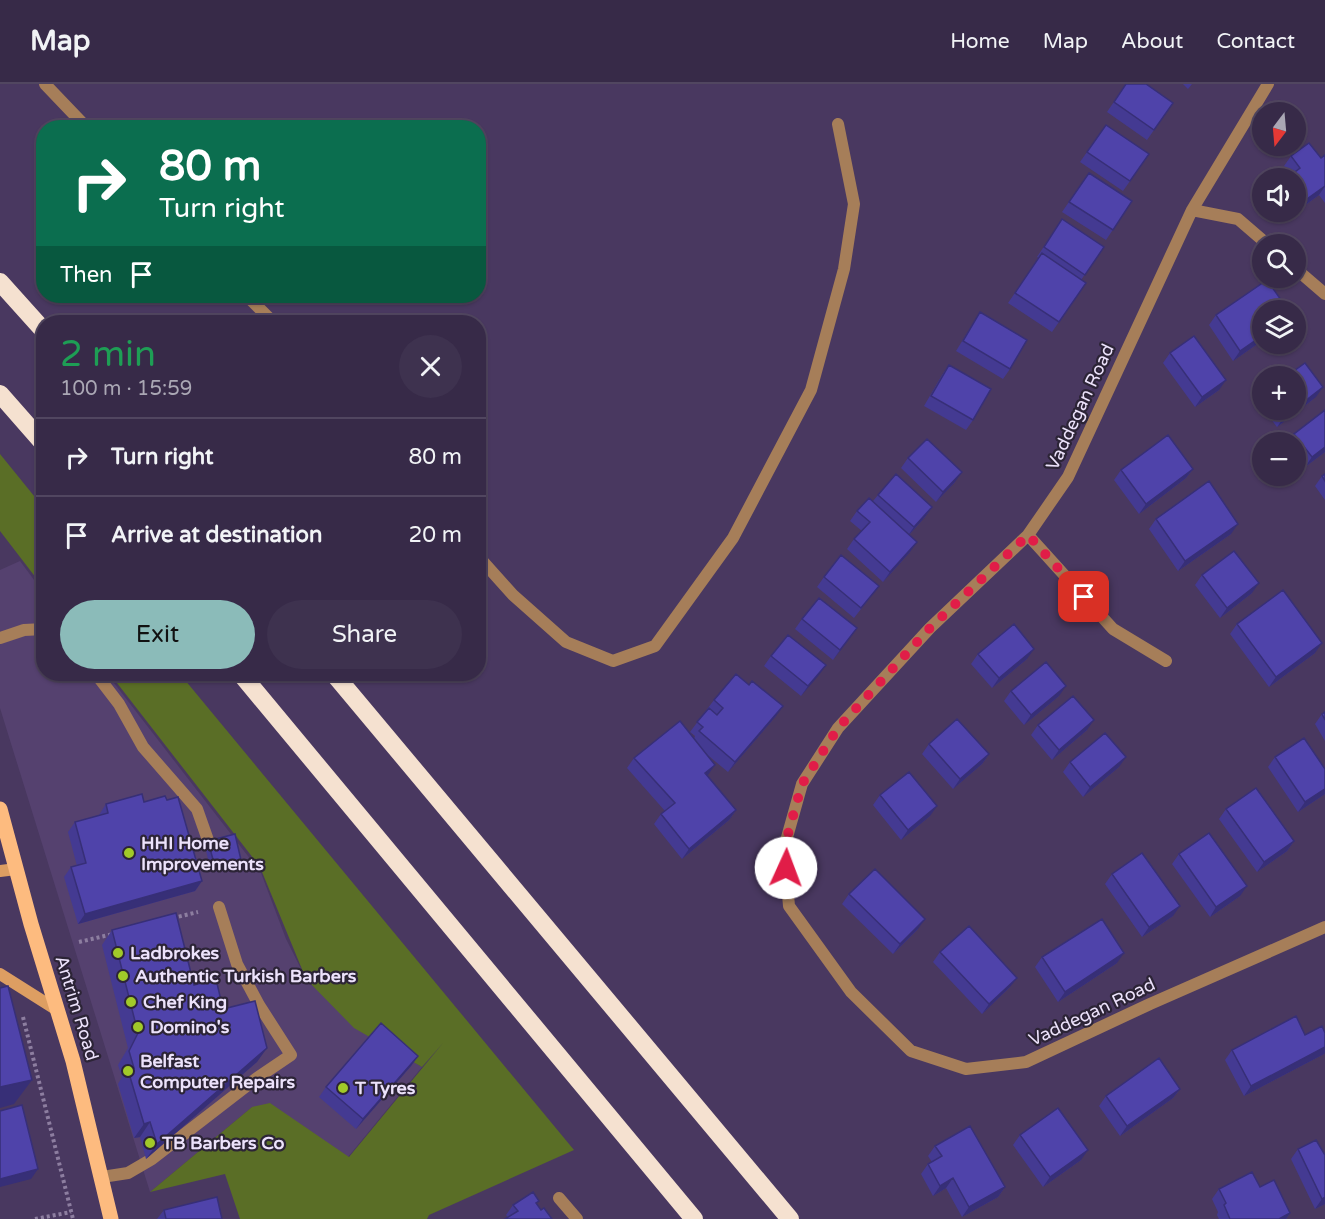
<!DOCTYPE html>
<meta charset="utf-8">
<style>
body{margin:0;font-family:"Varela Round",sans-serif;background:#3e324f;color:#f1f3f6;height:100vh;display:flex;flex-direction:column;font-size:22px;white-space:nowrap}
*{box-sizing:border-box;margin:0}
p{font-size:20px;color:#aaa7b4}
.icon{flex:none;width:33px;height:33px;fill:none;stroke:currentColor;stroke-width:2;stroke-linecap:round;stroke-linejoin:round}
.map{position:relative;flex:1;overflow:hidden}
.details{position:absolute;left:36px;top:231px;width:450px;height:366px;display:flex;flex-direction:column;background:#372a48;border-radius:24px;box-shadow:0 2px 4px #0004,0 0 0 2px #514660}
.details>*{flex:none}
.top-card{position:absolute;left:36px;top:36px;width:450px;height:183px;border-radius:24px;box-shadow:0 2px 4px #0004,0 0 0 2px #514660;background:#0b6e4f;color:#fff;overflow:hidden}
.needle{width:39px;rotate:196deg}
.tools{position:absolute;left:1252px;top:18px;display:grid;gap:12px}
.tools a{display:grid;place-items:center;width:54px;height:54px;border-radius:50%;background:#372a48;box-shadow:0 2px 4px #0004,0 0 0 2px #514660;font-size:30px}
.pin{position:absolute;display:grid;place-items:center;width:51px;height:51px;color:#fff;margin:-26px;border-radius:12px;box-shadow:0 3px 9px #0006}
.me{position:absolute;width:66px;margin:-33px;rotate:2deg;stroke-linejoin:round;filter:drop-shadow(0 0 4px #0008)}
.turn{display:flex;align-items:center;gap:21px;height:126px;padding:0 24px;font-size:27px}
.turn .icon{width:78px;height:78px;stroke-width:2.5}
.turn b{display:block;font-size:42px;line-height:51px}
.then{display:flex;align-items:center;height:57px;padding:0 24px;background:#0003;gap:12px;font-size:22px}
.round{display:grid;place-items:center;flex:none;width:63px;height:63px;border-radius:32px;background:#3e324f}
.summary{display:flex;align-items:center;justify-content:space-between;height:102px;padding:0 24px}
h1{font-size:36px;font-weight:600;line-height:45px;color:#1e9e55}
.primary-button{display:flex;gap:12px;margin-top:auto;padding:12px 24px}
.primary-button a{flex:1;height:69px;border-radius:36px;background:#8bbbb9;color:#111;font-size:24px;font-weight:600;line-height:69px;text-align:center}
.primary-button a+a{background:#3e324f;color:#f1f3f6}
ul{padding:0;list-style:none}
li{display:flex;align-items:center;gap:18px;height:78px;padding:0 24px;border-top:2px solid #514660}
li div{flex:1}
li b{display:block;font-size:22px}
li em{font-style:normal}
header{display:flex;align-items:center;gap:36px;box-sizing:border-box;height:84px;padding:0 30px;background:#372a48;border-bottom:2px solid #514660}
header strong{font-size:28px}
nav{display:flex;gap:33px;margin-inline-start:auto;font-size:21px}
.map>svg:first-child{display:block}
.built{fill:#55416f}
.green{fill:#5a6e26}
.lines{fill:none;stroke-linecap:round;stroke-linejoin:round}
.path{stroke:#8d7ea0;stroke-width:4;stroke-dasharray:3 3;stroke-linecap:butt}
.lane{stroke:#a67e59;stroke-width:12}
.street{stroke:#a67e59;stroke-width:12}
.secondary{stroke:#dd9e62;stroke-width:12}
.primary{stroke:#fdbb7f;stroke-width:15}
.highway{stroke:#f5e1d0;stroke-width:18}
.wall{fill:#443a92}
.shaded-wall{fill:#372f77}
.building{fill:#4f43aa;stroke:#372f77;stroke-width:1.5}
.route{stroke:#e11d48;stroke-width:10;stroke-dasharray:0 18}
.poi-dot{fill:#a1c929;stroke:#2c2436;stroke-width:2}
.labels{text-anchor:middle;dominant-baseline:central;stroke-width:4.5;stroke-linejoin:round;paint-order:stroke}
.street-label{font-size:18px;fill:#ece2fb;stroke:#2c2436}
.poi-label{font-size:18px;font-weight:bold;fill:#ece2fb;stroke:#2c2436;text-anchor:start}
</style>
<header>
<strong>Map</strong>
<nav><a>Home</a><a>Map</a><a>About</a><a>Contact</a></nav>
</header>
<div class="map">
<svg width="1325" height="1135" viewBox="0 0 1325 1135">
<rect width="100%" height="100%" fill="#493860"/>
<path class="built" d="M20 477 43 508 44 590H107L261 789 286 855 306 895 363 948 422 983 348 1073 252 1023 150 1108 0 624V486Z"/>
<path class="green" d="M0 370 43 423V503L0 447Z
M110 590H180L574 1066 429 1131 427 1135H240L225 1090 150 1108 252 1023 270 1019 349 1073 443 959 422 983 354 944 306 895 260 783Z"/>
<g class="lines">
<path class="path" d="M173 834 198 828
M79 858 113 850
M23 933 73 1135
M35 1135 71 1128"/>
<path class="lane" d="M45 0 87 44
M247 212 273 238
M478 472 513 511 566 558 613 577 655 562 733 454 811 306 844 185 854 120 838 40
M0 554 24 546 44 545
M96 590 119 620 143 663 197 725 209 759
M102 1093 128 1089 152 1075 257 994 291 971 259 921 237 880 219 823
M559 1114 577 1135"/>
<path class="street" d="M1268 0 1192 126 1068 393 1028 451 930 544 838 644 802 700 784 764 789 822 851 908 911 967 966 985 1026 978 1150 920 1325 843
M1192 126 1238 135 1267 160
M1296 185 1325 210
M1028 451 1113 545 1166 577"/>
<path class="secondary" d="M0 787 16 785
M0 890 57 926"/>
<path class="primary" d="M0 725 31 840 73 977 111 1135"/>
<path class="highway" d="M0 198 44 247
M0 310 44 360
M241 590 694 1135
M334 590 790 1135"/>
</g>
<path class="wall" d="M1126 0 1173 19 1147 56 1107 28Z
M1183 0H1192L1188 5Z
M1106 41 1149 70 1123 107 1080 78Z
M1325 71V119L1319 111 1297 127 1296 126V94L1291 91 1284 82 1291 72 1321 74Z
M1089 89 1132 117 1106 156 1062 128Z
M1062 135 1104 163 1081 196 1086 199 1052 248 1008 219 1039 174 1037 173Z
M980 228 1010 285 1003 295 956 267Z
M1216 231 1263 256 1233 277 1209 241Z
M1170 269 1219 306 1195 323 1163 279Z
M949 281 973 336 966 346 924 322 942 291Z
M1263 312V324L1259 318Z
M1316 313 1277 343 1264 326H1296Z
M1294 350 1325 368 1305 383 1296 372V358H1288Z
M908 374 955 398 936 418 901 384Z
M1193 385 1186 394 1139 430 1114 396 1121 386Z
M1325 390V416L1315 402 1322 392Z
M878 411 932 423 925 433 909 451 910 468 883 498 847 465 854 455 862 447 850 437 857 427 873 417Z
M1156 435 1231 450 1178 487 1149 445Z
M1202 491 1252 509 1220 534 1195 501Z
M824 493 879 502 854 534 817 503Z
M802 535 857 544 833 576 795 545Z
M1237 540 1315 569 1269 603 1230 550Z
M978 570 1027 575 992 604 971 580Z
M771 572 826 581 801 612 764 582Z
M1011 607 1059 612 1024 641 1004 617Z
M714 616 776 632 728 688 704 668 707 691 736 726 729 736 682 775 654 740 661 730 665 727 627 684 634 674 694 655 695 652 690 648Z
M1325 628V657L1315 640 1322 630Z
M1038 641 1087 646 1052 676 1031 651Z
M929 660 989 670 982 680 953 705 922 670Z
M1275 673 1325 710 1298 728 1268 683Z
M1070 678 1119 683 1083 713 1063 688Z
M880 711 930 732 901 756 873 721Z
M144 718 202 797 195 807 78 840 64 793 71 783 77 782 68 748 75 738 99 731 106 720Z
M1226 725 1294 757 1287 767 1257 788 1219 735Z
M208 757 241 776 238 781 211 788 205 762Z
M1179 770 1240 812 1210 833 1172 780Z
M1112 790 1173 832 1142 853 1105 800Z
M849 810 918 845 893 870 842 820Z
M112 846 194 901 223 925 257 978 146 1075 140 1053 134 1054 118 1000 122 993 118 981 128 964 102 861Z
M940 868 1010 903 982 930 933 878Z
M1042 873 1117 879 1058 918 1035 883Z
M1305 951 1324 970 1244 1012 1225 976 1232 966Z
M418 972 411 982 356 1045 319 1013 326 1003Z
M1180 1005 1173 1014 1120 1052 1099 1022 1106 1012Z
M1020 1051 1081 1076 1043 1103 1013 1061Z
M935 1062 1005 1103 998 1113 962 1133 946 1104 933 1112 921 1090 928 1080 932 1078 928 1072Z
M1298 1065 1325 1120 1315 1125 1291 1075Z
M1260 1103 1290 1129 1286 1135H1219L1217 1131 1218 1128 1212 1115 1219 1105Z
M513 1121H537L541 1126 552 1135 508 1133 506 1131Z
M164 1126 222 1135H157Z"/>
<path class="shaded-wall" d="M1325 102 1319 111 1297 127 1304 117Z
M1263 251V256L1233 277 1240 267Z
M1226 296 1219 306 1195 323 1202 313Z
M1323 303 1316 313 1277 343 1284 333 1293 326H1296V324Z
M1325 363V368L1305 383 1312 373Z
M1193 385 1186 394 1139 430 1146 420Z
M962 388 955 398 936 418 943 408Z
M932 423 925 433 907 453 914 443Z
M1238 440 1231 450 1178 487 1185 477Z
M917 458 910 468 883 498 890 488Z
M1259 499 1252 509 1220 534 1227 524Z
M857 544 850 554 833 576 840 566Z
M1322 559 1315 569 1269 603 1276 593Z
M1034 565 1027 575 992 604 999 594Z
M826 581 819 591 801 612 808 602Z
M1066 602 1059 612 1024 641 1031 631Z
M783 622 776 632 728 688 735 678Z
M1094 636 1087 646 1052 676 1059 666Z
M989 670 982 680 953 705 960 695Z
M1126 673 1119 683 1083 713 1090 703Z
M715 681 708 691 698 699 705 689Z
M1325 705V710L1298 728 1305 718Z
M937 722 930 732 901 756 908 746Z
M736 726 729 736 682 775 689 765Z
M1294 757 1287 767 1257 788 1264 778Z
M241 776 238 781 211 788 215 783Z
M202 797 195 807 78 840 85 830Z
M1247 802 1240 812 1210 833 1216 823Z
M1180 822 1173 832 1142 853 1149 843Z
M925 835 918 845 893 870 900 860Z
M1124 869 1117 879 1058 918 1065 908Z
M1017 894 1010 903 982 930 989 920Z
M1325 963V969L1324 970 1244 1012 1251 1002Z
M267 964 257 978 146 1075 157 1060Z
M418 972 411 982 356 1045 363 1035Z
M32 996 14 1020 0 1024V1003Z
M1180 1005 1173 1014 1120 1052 1127 1042Z
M150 1038 140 1053 134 1054 144 1040Z
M1088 1066 1081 1076 1043 1103 1050 1093Z
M38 1085 31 1095 0 1103V1095Z
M953 1094 946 1104 933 1112 940 1102Z
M1005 1103 998 1113 962 1133 969 1123Z
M1325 1113V1120L1315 1125 1322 1115Z
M1290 1129 1286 1135H1279Z"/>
<path class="building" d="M1126 0H1146L1173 19 1154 46 1114 18Z
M1106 41 1149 70 1130 97 1087 68Z
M1309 59 1321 74 1325 71V102L1304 117 1296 107V94H1287L1300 84 1291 72Z
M1089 89 1132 117 1113 146 1069 118Z
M1062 135 1104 163 1085 191 1044 163Z
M1042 169 1086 199 1059 238 1015 209Z
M1267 196 1288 226H1263V251L1240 267 1216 231Z
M980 228 1027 256 1010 285 963 257Z
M1194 252 1226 296 1202 313 1170 269Z
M1305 279 1323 303 1296 324V292H1287Z
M949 281 991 305 973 336 931 312Z
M1278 326H1293L1284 333Z
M1325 326V363L1312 373 1294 350Z
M1168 351 1193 385 1146 420 1121 386Z
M927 355 962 388 943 408 908 374Z
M896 390 932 423 914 443 878 411Z
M1325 390V397L1322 392Z
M1209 397 1238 440 1185 477 1156 435Z
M869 414 917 458 890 488 854 455 870 438 857 427Z
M1234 467 1259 499 1227 524 1202 491Z
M841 471 879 502 861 524 824 493Z
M1283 506 1322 559 1276 593 1237 540Z
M819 514 857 544 840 566 802 535Z
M1014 540 1034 565 999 594 978 570Z
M788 551 826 581 808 602 771 572Z
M1046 578 1066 602 1031 631 1011 607Z
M736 590 749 601 752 597 783 622 735 678 699 647 703 643 697 638 709 624 717 631 723 624 714 616Z
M1073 612 1094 636 1059 666 1038 641Z
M1325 628V636L1322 630Z
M957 635 989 670 960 695 929 660Z
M680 637 715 681 705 689 736 726 689 765 661 730 675 719 634 674Z
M1105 649 1126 673 1090 703 1070 678Z
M1304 654 1325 685V705L1305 718 1275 673Z
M909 688 937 722 908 746 880 711Z
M1256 704 1294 757 1264 778 1226 725Z
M142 710 144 718 165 712 167 716 178 713 202 797 85 830 71 783 86 779 75 738 108 729 106 720Z
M1209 749 1247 802 1216 823 1179 770Z
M235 750 241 776 215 783 208 757Z
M1142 769 1180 822 1149 843 1112 790Z
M875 785 925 835 900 860 849 810Z
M176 829 194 901 216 895 223 925 255 917 267 964 157 1060 150 1038 144 1040 128 986 134 984 129 967 138 949 112 846Z
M1102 835 1124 869 1065 908 1042 873Z
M969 842 1017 894 989 920 940 868Z
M8 902 32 996 0 1003V904Z
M1296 932 1305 951 1322 942 1325 949V963L1251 1002 1232 966Z
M381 939 418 972 363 1035 326 1003Z
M1159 974 1180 1005 1127 1042 1106 1012Z
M22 1021 38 1085 0 1095V1027Z
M1058 1024 1088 1066 1050 1093 1020 1051Z
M970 1042 1005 1103 969 1123 953 1094 940 1102 928 1080 942 1072 935 1062Z
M1316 1056 1325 1071V1113L1322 1115 1298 1065Z
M1252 1088 1260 1103 1274 1096 1290 1129 1279 1135H1230L1224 1121 1226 1119 1219 1105Z
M533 1108 539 1117 536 1119 541 1126 544 1124 552 1135H505L518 1127 513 1121Z
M217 1113 222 1135H166L164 1126Z"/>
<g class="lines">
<path class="route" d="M786 784 784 764 802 700 838 644 930 544 1028 451 1084 513"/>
</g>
<g class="poi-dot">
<circle cx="129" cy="769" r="6"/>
<circle cx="118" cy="869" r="6"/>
<circle cx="123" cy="892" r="6"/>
<circle cx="131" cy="918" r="6"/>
<circle cx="138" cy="943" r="6"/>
<circle cx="128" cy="987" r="6"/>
<circle cx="343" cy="1004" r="6"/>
<circle cx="150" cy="1059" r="6"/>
</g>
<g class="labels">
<g class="street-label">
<text transform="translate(1080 323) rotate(-65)">Vaddegan Road</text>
<text transform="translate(77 924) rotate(73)">Antrim Road</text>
<text transform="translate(1092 928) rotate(-25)">Vaddegan Road</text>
</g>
<g class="poi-label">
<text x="141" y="759">HHI Home<tspan x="141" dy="21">Improvements</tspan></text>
<text x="130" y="869">Ladbrokes</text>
<text x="135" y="892">Authentic Turkish Barbers</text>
<text x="143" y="918">Chef King</text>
<text x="150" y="943">Domino's</text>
<text x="140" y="977">Belfast<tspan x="140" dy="21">Computer Repairs</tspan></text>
<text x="355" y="1004">T Tyres</text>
<text x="162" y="1059">TB Barbers Co</text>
</g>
</g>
</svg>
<div class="tools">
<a><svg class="needle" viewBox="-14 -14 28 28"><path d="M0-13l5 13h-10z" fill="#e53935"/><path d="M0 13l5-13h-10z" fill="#aaa7b4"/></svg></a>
<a><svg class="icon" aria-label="sound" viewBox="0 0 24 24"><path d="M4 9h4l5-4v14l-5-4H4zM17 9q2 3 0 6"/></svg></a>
<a><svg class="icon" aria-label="search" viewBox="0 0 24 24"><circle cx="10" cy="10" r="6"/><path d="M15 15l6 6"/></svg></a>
<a><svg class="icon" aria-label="layers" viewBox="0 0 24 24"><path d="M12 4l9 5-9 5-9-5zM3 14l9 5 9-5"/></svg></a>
<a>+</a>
<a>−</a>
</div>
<div class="pin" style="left:1084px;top:513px;background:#d93025"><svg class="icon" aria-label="arrive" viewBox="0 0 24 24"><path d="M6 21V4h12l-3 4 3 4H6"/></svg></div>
<svg class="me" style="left:786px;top:784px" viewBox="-20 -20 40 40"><circle r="19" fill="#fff"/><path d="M0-13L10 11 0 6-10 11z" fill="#e11d48"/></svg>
<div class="top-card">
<div class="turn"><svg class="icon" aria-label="right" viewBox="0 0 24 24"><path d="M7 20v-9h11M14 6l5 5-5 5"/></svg><div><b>80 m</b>Turn right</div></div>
<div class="then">Then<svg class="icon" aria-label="arrive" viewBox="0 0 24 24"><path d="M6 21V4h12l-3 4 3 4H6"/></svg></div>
</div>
<section class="details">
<div class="summary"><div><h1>2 min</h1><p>100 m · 15:59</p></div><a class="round"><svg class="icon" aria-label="close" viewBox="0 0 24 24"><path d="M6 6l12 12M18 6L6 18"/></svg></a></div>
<ul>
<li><svg class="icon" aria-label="right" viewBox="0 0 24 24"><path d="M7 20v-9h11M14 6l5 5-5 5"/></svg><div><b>Turn right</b></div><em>80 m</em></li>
<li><svg class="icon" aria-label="arrive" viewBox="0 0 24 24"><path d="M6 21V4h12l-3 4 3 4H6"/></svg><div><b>Arrive at destination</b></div><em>20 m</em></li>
</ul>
<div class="primary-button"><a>Exit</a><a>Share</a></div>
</section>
</div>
